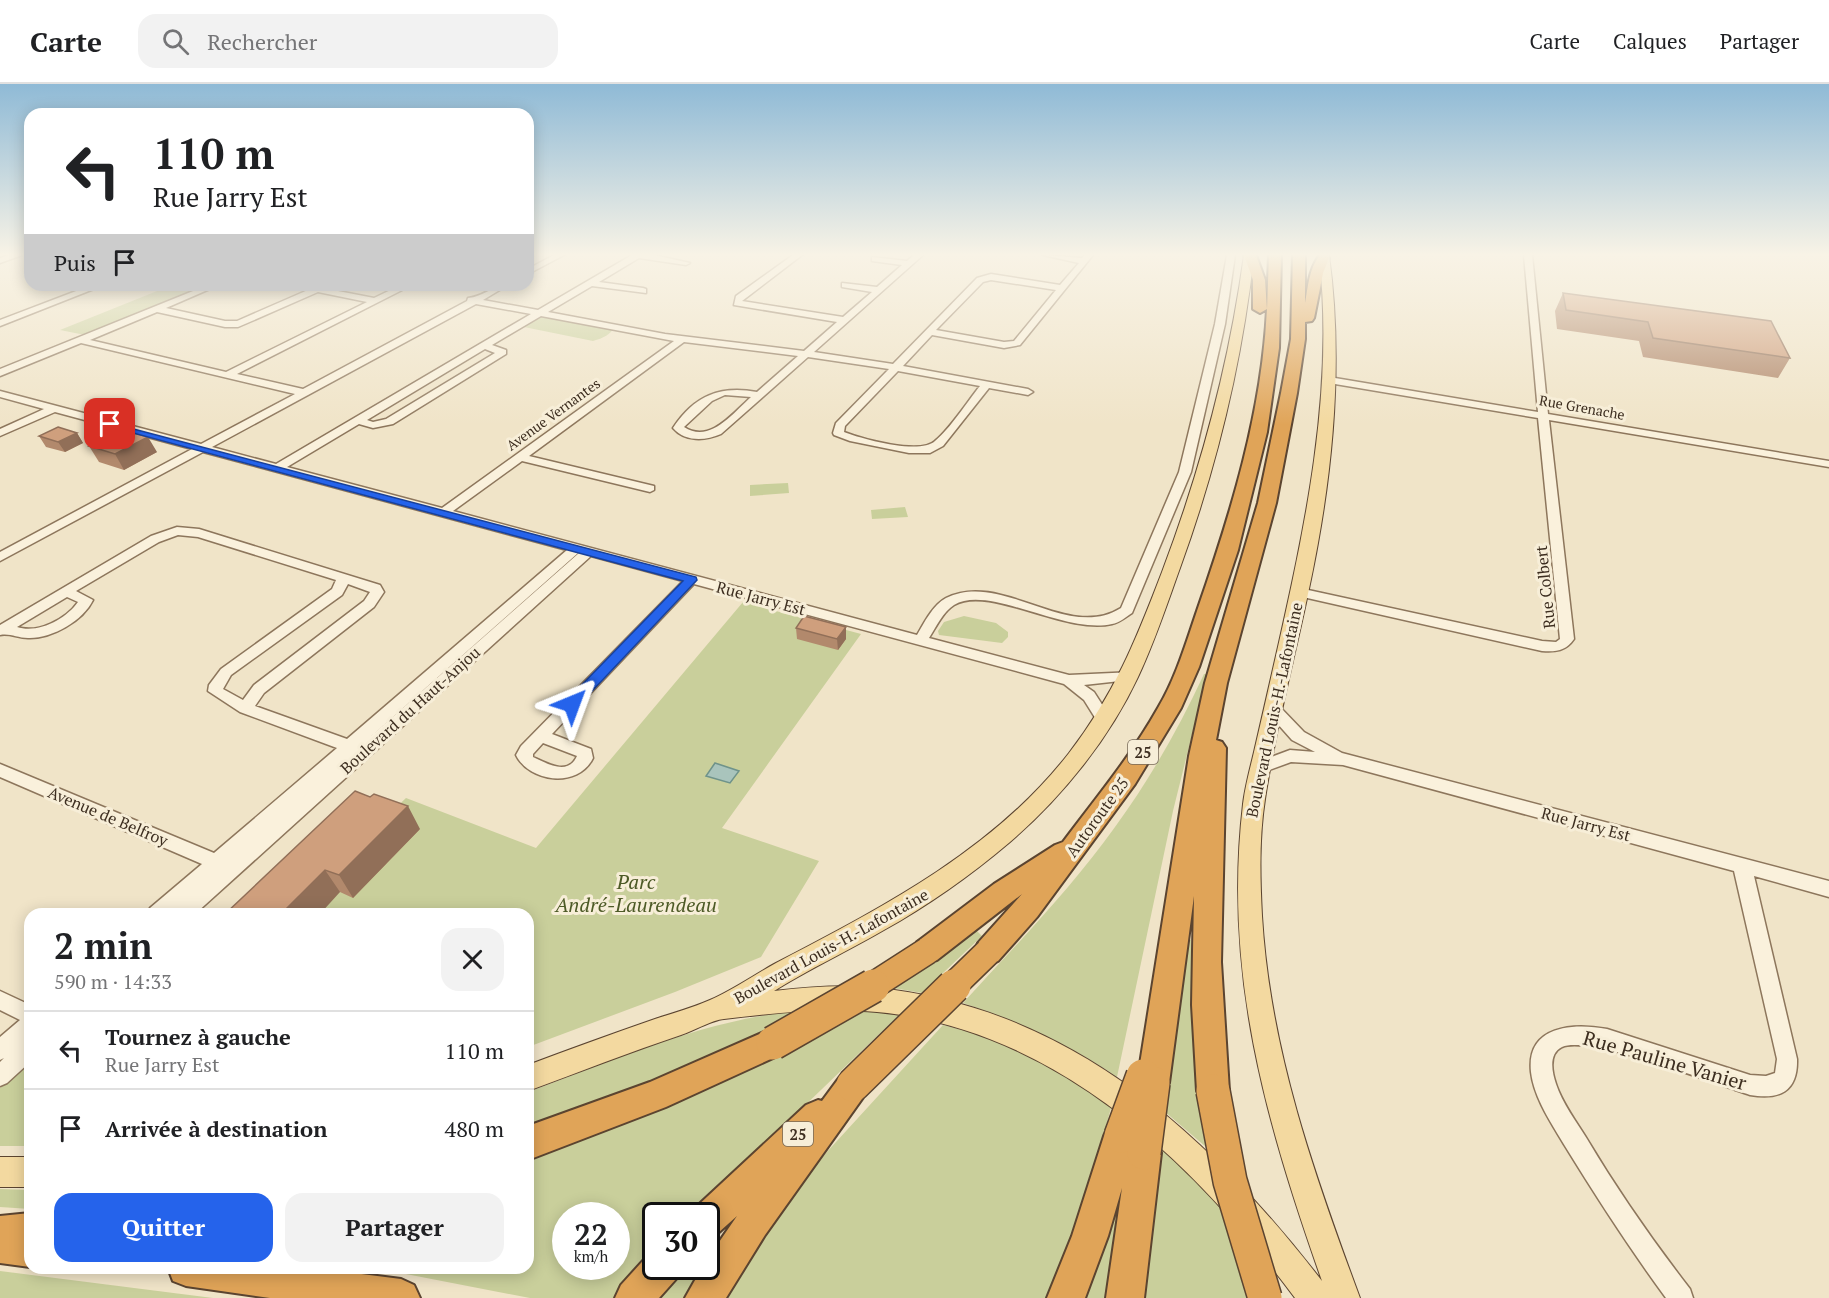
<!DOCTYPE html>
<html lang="fr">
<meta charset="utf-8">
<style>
body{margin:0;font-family:"PT Serif",serif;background:#f2f2f2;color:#202124;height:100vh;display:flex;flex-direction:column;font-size:22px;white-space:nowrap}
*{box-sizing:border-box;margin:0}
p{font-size:20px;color:#757577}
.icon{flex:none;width:33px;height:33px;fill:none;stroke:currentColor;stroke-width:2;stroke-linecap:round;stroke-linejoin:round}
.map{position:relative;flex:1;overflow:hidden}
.details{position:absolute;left:24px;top:824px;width:510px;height:366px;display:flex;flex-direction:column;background:#fff;border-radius:18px;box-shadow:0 3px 15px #0003}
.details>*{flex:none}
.guide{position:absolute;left:24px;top:24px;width:510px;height:183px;border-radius:18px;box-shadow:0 3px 15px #0003;background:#fff;color:#202124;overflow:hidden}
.speed{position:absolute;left:552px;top:1118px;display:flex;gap:12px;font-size:30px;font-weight:700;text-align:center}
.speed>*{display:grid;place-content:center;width:78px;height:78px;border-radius:50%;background:#fff;box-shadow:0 3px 15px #0003;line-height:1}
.speed small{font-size:15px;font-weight:400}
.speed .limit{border:3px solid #111;border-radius:9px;background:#fff;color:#111}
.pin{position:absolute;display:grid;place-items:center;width:51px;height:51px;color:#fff;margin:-26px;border-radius:12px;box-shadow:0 3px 9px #0006}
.me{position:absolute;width:66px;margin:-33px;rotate:44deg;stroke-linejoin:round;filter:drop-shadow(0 0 4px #0008)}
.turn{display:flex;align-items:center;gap:21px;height:126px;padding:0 30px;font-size:27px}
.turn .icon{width:78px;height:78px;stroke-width:2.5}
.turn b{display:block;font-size:42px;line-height:51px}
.then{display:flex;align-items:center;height:57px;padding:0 30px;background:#0003;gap:12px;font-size:22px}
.round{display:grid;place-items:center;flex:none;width:63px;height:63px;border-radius:18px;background:#f2f2f2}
.headline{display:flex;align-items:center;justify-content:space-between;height:102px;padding:0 30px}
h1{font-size:36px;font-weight:700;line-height:45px}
.action{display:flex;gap:12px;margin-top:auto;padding:12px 30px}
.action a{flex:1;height:69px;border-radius:18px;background:#2563eb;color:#fff;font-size:24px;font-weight:700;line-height:69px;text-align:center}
.action a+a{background:#f2f2f2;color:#202124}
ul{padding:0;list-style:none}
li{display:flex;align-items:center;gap:18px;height:78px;padding:0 30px;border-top:2px solid #e0e0e0}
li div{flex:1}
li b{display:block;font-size:22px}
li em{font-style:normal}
header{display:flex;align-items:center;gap:36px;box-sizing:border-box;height:84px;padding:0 30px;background:#fff;border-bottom:2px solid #e0e0e0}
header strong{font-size:28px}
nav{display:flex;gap:33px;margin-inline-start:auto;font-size:21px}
.search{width:420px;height:54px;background:#f2f2f2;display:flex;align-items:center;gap:15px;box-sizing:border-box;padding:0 21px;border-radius:18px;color:#757577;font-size:22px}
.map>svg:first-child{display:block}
.green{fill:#c9cf9b;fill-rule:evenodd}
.water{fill:#a9c4bc;stroke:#6f938a;stroke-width:1.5}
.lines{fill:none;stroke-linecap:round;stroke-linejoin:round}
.minor-casing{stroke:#8d765c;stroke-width:3}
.major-casing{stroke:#5b4430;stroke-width:2}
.highway-casing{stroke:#5b4430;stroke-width:4}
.minor{fill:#faf1dc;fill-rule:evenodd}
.major{fill:#f3d9a0;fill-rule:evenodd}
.highway{fill:#e0a458;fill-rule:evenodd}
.highway-bridge-far1-casing{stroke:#5b4430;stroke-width:29;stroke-linecap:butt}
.highway-bridge-casing{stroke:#5b4430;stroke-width:36;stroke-linecap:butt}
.highway-bridge-far1{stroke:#e0a458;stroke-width:26}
.highway-bridge{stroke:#e0a458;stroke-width:33}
.wall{fill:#b2896c}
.shaded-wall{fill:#916f58}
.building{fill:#cf9f7d;stroke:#916f58;stroke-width:1.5}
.route{fill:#2563eb;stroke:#184099;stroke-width:1.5}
.labels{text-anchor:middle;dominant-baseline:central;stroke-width:6;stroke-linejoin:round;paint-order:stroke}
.far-street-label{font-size:14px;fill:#3d2e20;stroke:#f7eed8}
.shield{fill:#f7eed8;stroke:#756857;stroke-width:1.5}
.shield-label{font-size:15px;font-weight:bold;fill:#3d2e20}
.street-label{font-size:16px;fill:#3d2e20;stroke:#f7eed8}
.near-park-label{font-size:20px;font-style:italic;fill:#4d5a26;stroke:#f7eed8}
.near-street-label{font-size:20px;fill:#3d2e20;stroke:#f7eed8}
</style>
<header>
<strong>Carte</strong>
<div class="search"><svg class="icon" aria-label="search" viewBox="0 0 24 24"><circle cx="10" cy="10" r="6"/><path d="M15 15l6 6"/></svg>Rechercher</div>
<nav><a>Carte</a><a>Calques</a><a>Partager</a></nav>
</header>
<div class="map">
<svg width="1829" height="1214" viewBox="0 0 1829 1214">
<rect width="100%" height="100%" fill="#f0e4c8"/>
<path class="green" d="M172 201H208L85 251 60 246Z
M544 231 615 243C609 251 604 254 593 257L524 243Z
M788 399 789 409 750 412V401Z
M905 423 908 433 872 435 871 426Z
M743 518 861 550 722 744 819 777 761 873 675 908 528 963V830H266L383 736 406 714 536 764Z
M964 532 996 539 1008 548V553L1002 559 939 551 938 547 944 538Z
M1204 590H1207L1173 727 1117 993C1069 961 1018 937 963 919 1015 862 1070 806 1115 743 1150 695 1179 644 1204 590Z
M975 845 982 852 922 909 893 904Z
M1185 855 1191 856 1195 986 1206 1063 1164 1027Z
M811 926 709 978 528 1048V1008C620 974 712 932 811 926Z
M855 927 901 929 691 1131H656L655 1168 613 1214H530L375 1184H528V1074ZM566 1131H616V1182H566Z
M943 941C1005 955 1058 987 1112 1020L1086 1116 1049 1214H718L804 1093Z
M30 977V1062H0V1004Z
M1160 1058 1218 1113 1247 1214H1141Z
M1124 1091 1108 1214H1086L1111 1144Z
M0 1105 30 1106V1125L0 1123Z
M683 1182H703L683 1214H653Z
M0 1187 213 1214H0Z"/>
<path class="water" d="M715 679 739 687 730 699 706 692Z"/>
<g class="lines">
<defs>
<path id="minor" d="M10 171H22L0 179V174Z
M554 171H564L528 190V185Z
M632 171H654L690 179 686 181 639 174 599 198 643 204 646 205V209L592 202 548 228 665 250 804 267 837 238 734 221 736 212 793 171H802L742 217 843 233 872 208 842 203V199L877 203 902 181 872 177V173L907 177 914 171H923L814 268 893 280 977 194 991 190 1060 201 1079 179 1043 171 1082 174 1085 171H1093L1020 261 1004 264 932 251 903 282 1028 305 1033 308 1028 311 989 304 943 362 930 369H909L850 357 834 351 833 349 836 339 889 285 808 273 721 350C705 357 685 358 673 344 694 312 720 301 757 308L798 272 684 258 529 372 654 402V406L650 408 522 377 453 427 917 551C924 539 933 521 946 514 1002 486 1067 558 1121 524L1179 388 1215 240 1227 171H1235L1225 240 1191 388 1132 529C1126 533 1119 539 1112 540 1065 551 989 500 954 521 943 528 936 543 929 554L1069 591 1134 588 1136 591 1129 596 1084 601 1094 608 1112 636 1109 640H1099L1084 616 1064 600 694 500 552 650 591 665 593 674C578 705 529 698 516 671L521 662 683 497 591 472 195 830H173L175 826 170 830H148L150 824 202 780 0 693V680L214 769 337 664 240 628 208 607 209 601 221 585 332 505 336 496 198 453 178 451 159 458 76 507 93 516C83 537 51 555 28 554 17 554 10 549 0 551V541L151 452 177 443 199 445 380 501 384 508 374 523 264 609 255 622 347 655 567 466 203 368 0 477V468L192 365 55 328 0 352V345L44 325 0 313V307L201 360 295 310 81 259 0 292V285L208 201H219L166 224 225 237H237L308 206 290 201H307L374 214 401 201H412L237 290 303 305 467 217 468 214C483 213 493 201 508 201L483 216 538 226ZM991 196 1056 206 1014 257 1004 258 936 246 983 198ZM318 208 367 218 226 288 90 256 157 228 225 243H238ZM476 220 531 230 276 380 212 363ZM541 232 674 257 442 424 287 383 359 340 373 344 393 340 506 270V266L492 261ZM485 265 495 269 386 335 373 338 367 336ZM898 287 980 302C967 318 950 345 935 357 920 371 862 355 844 348L845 342ZM725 311 751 313C733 329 710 360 684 343L712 317ZM578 469H579L361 661ZM348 500 370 508 364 517 254 601 243 616 223 605 231 591 342 511ZM67 513 78 518C66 535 38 550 17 543ZM543 659 577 672C568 692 548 680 533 673V670Z
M1524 171H1532L1548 330 1829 377V383L1549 336 1574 555C1566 567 1556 568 1542 567L1294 511 1292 508 1294 505 1299 504 1542 557 1556 558 1560 555 1538 334 1329 299 1324 296 1329 293 1538 328Z
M92 201H104L0 242V236Z
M1273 620 1278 621 1304 648 1342 669 1829 797V813L1754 792 1797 975C1798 1008 1779 1016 1750 1011 1715 1000 1591 951 1562 963 1548 970 1552 988 1556 1000 1562 1019 1576 1037 1587 1055 1618 1107 1653 1157 1690 1205L1693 1214H1666C1630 1165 1597 1114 1565 1062 1552 1040 1534 1014 1531 988 1526 941 1574 939 1607 945L1750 991 1766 992 1775 989 1777 975 1734 787 1343 681 1291 678 1261 689 1255 687 1253 683 1255 679 1290 666 1315 668 1292 656 1268 629 1265 625 1268 621Z
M0 907 30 921V953L27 955 30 954V978L7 999 0 1002V978L4 974 0 976V953L20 936 0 926Z"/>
<path id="major" d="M1244 171H1254C1242 279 1217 382 1180 484 1167 520 1155 557 1138 593 1109 655 1062 713 1010 758 971 791 929 821 884 846 848 867 809 885 774 907 808 903 844 900 878 904 1071 924 1209 1051 1322 1197 1266 1038 1223 890 1243 720 1245 703 1250 685 1254 668 1261 638 1268 607 1275 576 1305 443 1335 308 1319 171H1329C1342 266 1335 365 1318 459 1303 544 1278 629 1265 715 1259 754 1260 793 1262 832 1270 966 1314 1090 1360 1214H1295C1193 1077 1056 945 877 928 827 923 774 929 724 935 712 936 693 947 681 951 630 968 579 988 528 1007V981C570 965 612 950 655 935 673 929 692 924 710 916 733 906 754 891 776 879 883 823 994 766 1069 669 1114 611 1136 556 1162 488 1201 385 1229 281 1244 171Z
M0 1073H30V1103H0Z"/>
<path id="highway" d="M1244 171H1256L1265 196 1267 225 1269 171H1281L1279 264 1267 348 1238 466 1199 583 1181 624 1135 700 1037 833 998 877 988 881 978 877 974 868 978 859 1022 810 937 876 927 880 917 876 913 867 917 858 994 800 1055 761 1063 758C1096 714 1131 672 1158 624 1176 594 1186 559 1197 527 1231 429 1262 329 1267 225L1260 229 1253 225V196Z
M1293 171H1305V219C1308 203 1309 184 1320 171H1327L1329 174 1323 189 1314 234 1312 237 1305 238V255L1297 309 1276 419 1227 599 1216 656 1222 658 1226 664 1221 878 1229 1007 1224 1018 1213 1023 1202 1018 1197 1007 1192 921 1194 812 1169 999 1164 1010 1153 1014 1142 1010 1137 999 1189 672 1205 599 1258 419 1281 309 1291 255Z
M773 944 784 949 788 959 784 969 666 1023 528 1076V1042L650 998Z
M853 985 864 990 869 1001 864 1012 765 1151 726 1214H685L703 1182H706V1177L737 1132 718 1149 706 1154V1131H691L694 1125 806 1021 818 1016 822 1017 842 990Z
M1121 1035 1133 1040 1137 1055 1144 1052 1156 1057 1161 1069 1144 1214H1106L1122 1104 1108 1152 1085 1214H1047L1072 1152 1104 1052 1109 1040Z
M30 1129V1183L0 1179V1132Z
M656 1167V1182H681L676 1195 659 1214H615L621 1201 650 1169Z
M168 1184H314L401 1195 414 1201 420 1214H270L186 1202 173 1197Z"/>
</defs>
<use href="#minor" class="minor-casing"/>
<use href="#major" class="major-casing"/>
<use href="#highway" class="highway-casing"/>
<use href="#minor" class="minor"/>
<use href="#major" class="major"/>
<use href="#highway" class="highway"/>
<defs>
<path id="highway-bridge-far1" d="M871 903 927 867
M952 903 988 868"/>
<path id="highway-bridge" d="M773 959 873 902
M853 1001 954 902
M1213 1007 1230 1097 1265 1214
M1121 1052 1143 992
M1144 1069 1153 999"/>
</defs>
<use href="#highway-bridge-far1" class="highway-bridge-far1-casing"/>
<use href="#highway-bridge" class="highway-bridge-casing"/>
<use href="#highway-bridge-far1" class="highway-bridge-far1"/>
<use href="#highway-bridge" class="highway-bridge"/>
</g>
<path class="wall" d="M1563 209 1790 274 1778 294 1643 273 1639 257 1557 245 1555 227Z
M77 349 83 359 65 368 46 363 39 352Z
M89 362 157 368 124 386 99 378Z
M846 543V555L838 566 797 555 796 544Z
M420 745 353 814 340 808 225 830Z"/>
<path class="shaded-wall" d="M77 349 83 359 65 368 58 358Z
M148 353 157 368 124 386 115 370Z
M846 543V555L838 566 837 555Z
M408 722 420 745 353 814 339 791Z
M325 786 340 808 320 830H281Z"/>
<path class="building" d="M1563 209 1771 237 1790 274 1653 254 1648 238 1566 226Z
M58 343 77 349 58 358 39 352Z
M123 346 148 353 115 370 89 362Z
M804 532 846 543 837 555 796 544Z
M355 707 370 713 374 710 408 722 339 791 325 786 281 830H225Z"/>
<linearGradient id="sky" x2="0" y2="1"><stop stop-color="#8fbad6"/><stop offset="0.5" stop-color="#f8f3e6"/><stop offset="1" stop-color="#f8f3e6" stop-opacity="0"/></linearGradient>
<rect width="1829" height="341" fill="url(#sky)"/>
<path class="route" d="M107 338 696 493 697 496 577 623H567L565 620 567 616 683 497 107 342Z"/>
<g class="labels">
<g class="far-street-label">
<text transform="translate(1582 323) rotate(10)">Rue Grenache</text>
<text transform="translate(553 330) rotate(-36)">Avenue Vernantes</text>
</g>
<g class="shield">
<rect x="1128" y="656" width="30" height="24" rx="4.5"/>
<rect x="783" y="1038" width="30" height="24" rx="4.5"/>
</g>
<g class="shield-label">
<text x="1143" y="668">25</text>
<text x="798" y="1050">25</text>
</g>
<g class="street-label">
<text transform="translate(1545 503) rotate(-96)">Rue Colbert</text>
<text transform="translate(761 514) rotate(15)">Rue Jarry Est</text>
<text transform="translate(410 626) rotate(-42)">Boulevard du Haut-Anjou</text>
<text transform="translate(1274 626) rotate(-78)">Boulevard Louis-H.-Lafontaine</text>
<text transform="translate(108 732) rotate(23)">Avenue de Belfroy</text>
<text transform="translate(1097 733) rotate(-54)">Autoroute 25</text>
<text transform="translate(1586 740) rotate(15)">Rue Jarry Est</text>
<text transform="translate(831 862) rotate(-29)">Boulevard Louis-H.-Lafontaine</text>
</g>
<g class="near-park-label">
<text x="636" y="797">Parc<tspan x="636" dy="23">André-Laurendeau</tspan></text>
</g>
<g class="near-street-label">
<text transform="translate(1665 976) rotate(16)">Rue Pauline Vanier</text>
</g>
</g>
</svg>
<div class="speed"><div>22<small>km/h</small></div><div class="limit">30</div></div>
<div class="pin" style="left:110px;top:340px;background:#d93025"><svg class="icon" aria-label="arrive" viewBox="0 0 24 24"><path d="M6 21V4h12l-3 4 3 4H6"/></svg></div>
<svg class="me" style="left:572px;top:620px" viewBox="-20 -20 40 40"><path d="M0-17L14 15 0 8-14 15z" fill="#2563eb" stroke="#fff" stroke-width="4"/></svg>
<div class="guide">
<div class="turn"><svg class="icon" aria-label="left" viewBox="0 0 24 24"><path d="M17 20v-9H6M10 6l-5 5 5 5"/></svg><div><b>110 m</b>Rue Jarry Est</div></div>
<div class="then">Puis<svg class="icon" aria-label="arrive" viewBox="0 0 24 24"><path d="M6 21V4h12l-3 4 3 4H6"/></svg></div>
</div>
<section class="details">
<div class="headline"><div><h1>2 min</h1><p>590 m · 14:33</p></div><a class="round"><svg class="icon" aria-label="close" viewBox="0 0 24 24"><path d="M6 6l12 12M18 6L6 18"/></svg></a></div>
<ul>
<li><svg class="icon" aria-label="left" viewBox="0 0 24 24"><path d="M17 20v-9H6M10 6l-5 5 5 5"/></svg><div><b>Tournez à gauche</b><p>Rue Jarry Est</p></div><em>110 m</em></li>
<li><svg class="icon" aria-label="arrive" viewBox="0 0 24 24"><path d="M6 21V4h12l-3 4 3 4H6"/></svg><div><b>Arrivée à destination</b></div><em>480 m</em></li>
</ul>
<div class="action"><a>Quitter</a><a>Partager</a></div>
</section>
</div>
